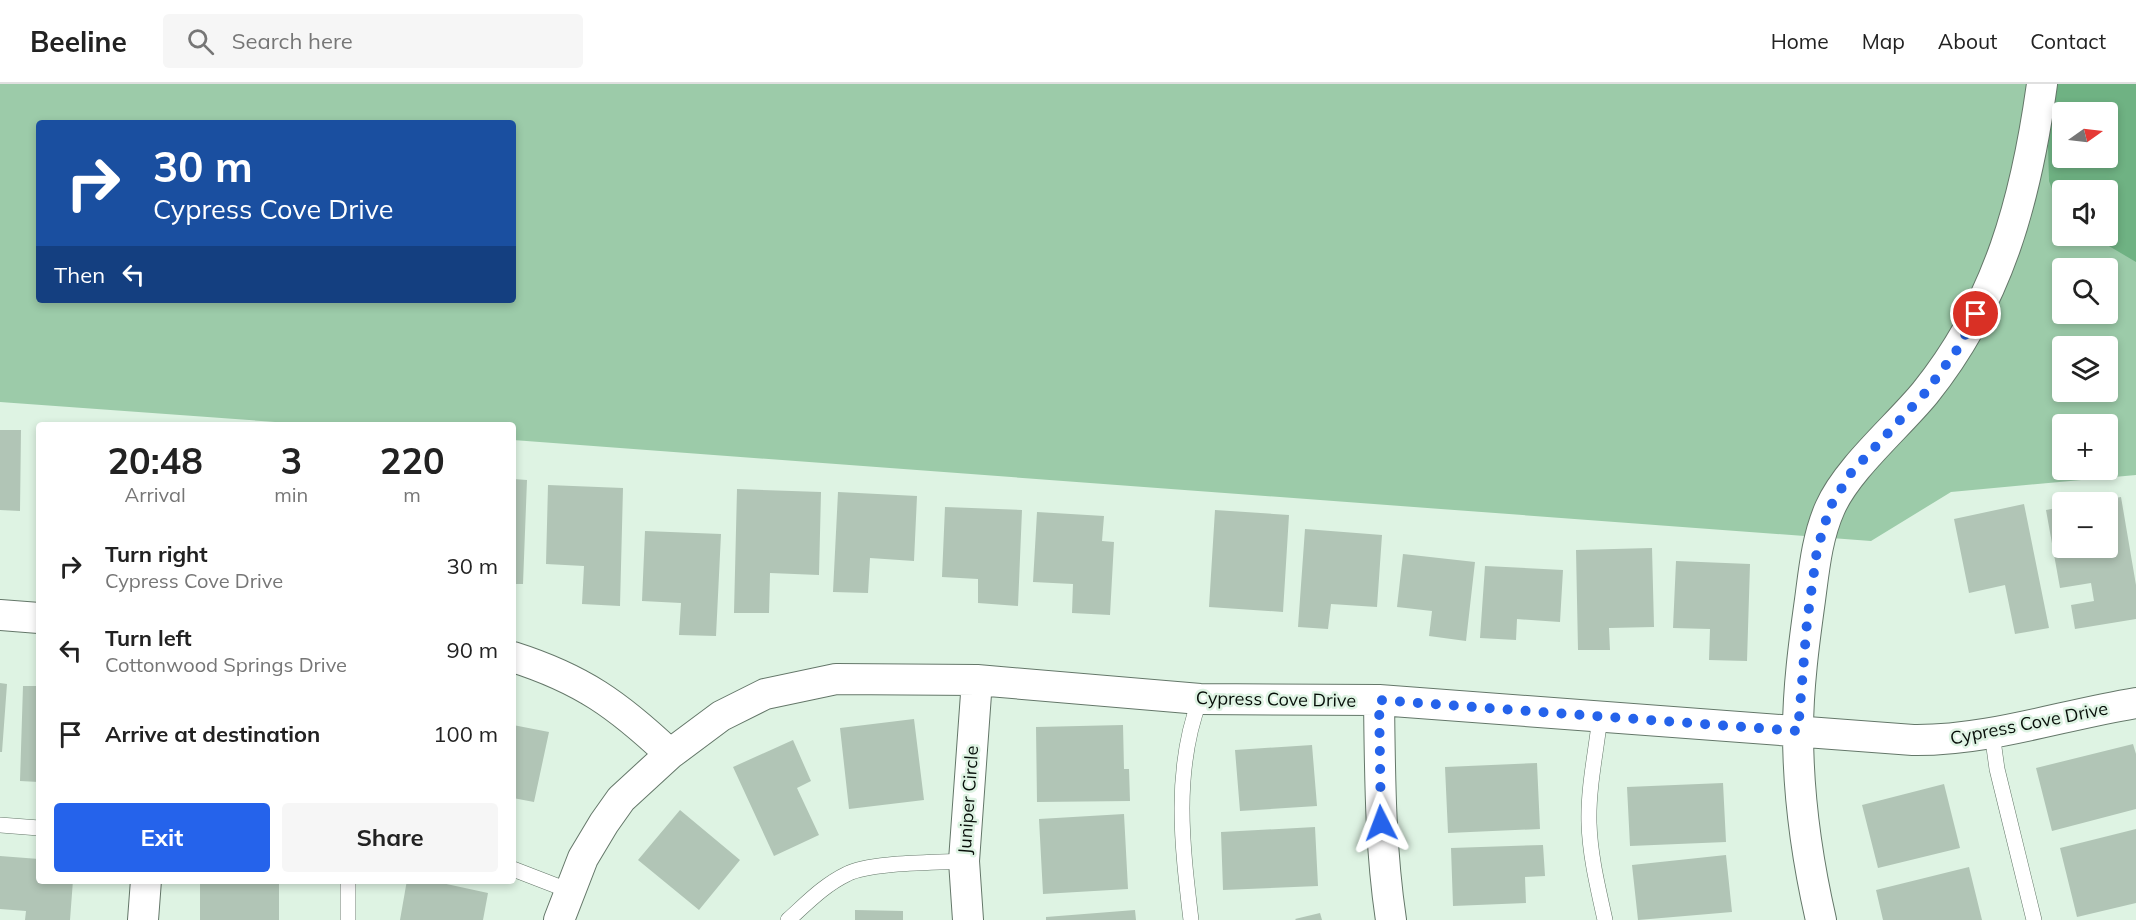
<!DOCTYPE html>
<meta charset="utf-8">
<style>
body{margin:0;font-family:Mulish,sans-serif;background:#f6f6f6;color:#222;height:100vh;display:flex;flex-direction:column;font-size:22px;white-space:nowrap}
*{box-sizing:border-box;margin:0}
p{font-size:20px;color:#767676}
.icon{flex:none;width:33px;height:33px;fill:none;stroke:currentColor;stroke-width:2;stroke-linecap:round;stroke-linejoin:round}
.map{position:relative;flex:1;overflow:hidden}
.sheet{position:absolute;left:36px;top:338px;width:480px;height:462px;display:flex;flex-direction:column;background:#fff;border-radius:6px;box-shadow:0 3px 9px #0003}
.sheet>*{flex:none}
.top-card{position:absolute;left:36px;top:36px;width:480px;height:183px;border-radius:6px;box-shadow:0 3px 9px #0003;background:#1a4fa0;color:#fff;overflow:hidden}
.needle{width:39px;rotate:76deg}
.tools{position:absolute;left:2052px;top:18px;display:grid;gap:12px}
.tools a{display:grid;place-items:center;width:66px;height:66px;border-radius:6px;background:#fff;box-shadow:0 3px 9px #0003;font-size:30px}
.pin{position:absolute;display:grid;place-items:center;width:51px;height:51px;color:#fff;margin:-26px;border:3px solid #fff;border-radius:50%;box-shadow:0 2px 6px #0007}
.me{position:absolute;width:66px;margin:-33px;rotate:357deg;stroke-linejoin:round;filter:drop-shadow(0 0 4px #0008)}
.turn{display:flex;align-items:center;gap:21px;height:126px;padding:0 18px;font-size:27px}
.turn .icon{width:78px;height:78px;stroke-width:2.5}
.turn b{display:block;font-size:42px;line-height:51px}
.then{display:flex;align-items:center;height:57px;padding:0 18px;background:#0003;gap:12px;font-size:22px}
.eta{display:flex;justify-content:space-evenly;align-items:center;height:102px;text-align:center}
.eta b{font-size:36px;font-weight:700;line-height:42px}
.button{display:flex;gap:12px;margin-top:auto;padding:12px 18px}
.button a{flex:1;height:69px;border-radius:6px;background:#2563eb;color:#fff;font-size:24px;font-weight:700;line-height:69px;text-align:center}
.button a+a{background:#f6f6f6;color:#222}
ul{padding:0;list-style:none}
li{display:flex;align-items:center;gap:18px;height:84px;padding:0 18px}
li div{flex:1}
li b{display:block;font-size:22px}
li em{font-style:normal}
header{display:flex;align-items:center;gap:36px;box-sizing:border-box;height:84px;padding:0 30px;background:#fff;border-bottom:2px solid #e0e0e0}
header strong{font-size:28px}
nav{display:flex;gap:33px;margin-inline-start:auto;font-size:21px}
.search{width:420px;height:54px;background:#f6f6f6;display:flex;align-items:center;gap:15px;box-sizing:border-box;padding:0 21px;border-radius:6px;color:#767676;font-size:22px}
.map>svg:first-child{display:block}
.green{fill:#9ccba9;fill-rule:evenodd}
.water{fill:#6fb283;fill-rule:evenodd}
.building{fill:#b1c5b6}
.lines{fill:none;stroke-linecap:round;stroke-linejoin:round}
.service-casing{stroke:#647769;stroke-width:16}
.minor-casing{stroke:#647769;stroke-width:32}
.service{stroke:#fff;stroke-width:15}
.minor{stroke:#fff;stroke-width:30}
.route{stroke:#2563eb;stroke-width:10;stroke-dasharray:0 18}
.labels{text-anchor:middle;dominant-baseline:central;stroke-width:5;stroke-linejoin:round;paint-order:stroke}
.street-label{font-size:18px;fill:#070e09;stroke:#def3e3}
</style>
<header>
<strong>Beeline</strong>
<div class="search"><svg class="icon" aria-label="search" viewBox="0 0 24 24"><circle cx="10" cy="10" r="6"/><path d="M15 15l6 6"/></svg>Search here</div>
<nav><a>Home</a><a>Map</a><a>About</a><a>Contact</a></nav>
</header>
<div class="map">
<svg width="2136" height="836" viewBox="0 0 2136 836">
<rect width="100%" height="100%" fill="#def3e3"/>
<path class="green" d="M0 0H2136V391L1951 408 1871 457 513 356V340H303L0 318ZM2062 28H2108V74H2062ZM39 39H513V216H39ZM2062 106H2108V152H2062ZM2062 184H2108V230H2062ZM2062 262H2108V308H2062ZM2062 340H2108V386H2062Z"/>
<path class="water" d="M2054 0H2136V178L2092 152H2108V106H2062V132L2049 97 2048 62ZM2062 28H2108V74H2062Z"/>
<path class="building" d="M0 346H21L20 427 0 426Z
M513 395 527 396 523 500H513Z
M548 401 623 404 620 522 582 520 584 482 546 480Z
M737 405 821 408 819 491 770 489 769 529H734Z
M838 408 917 412 914 477 870 474 868 509 833 508Z
M2121 413 2136 501V535L2075 545 2071 521 2094 517 2091 499 2060 504 2046 426 2062 423V464H2108V418L2097 417Z
M37 419H39V463L36 462Z
M2024 420 2049 544 2015 550 2005 501 1969 509 1954 435Z
M945 423 1022 426 1018 522 978 519V495L942 493Z
M1215 426 1289 431 1283 528 1209 523Z
M1037 428 1104 432 1102 457 1114 458 1110 531 1072 529 1073 500 1033 498Z
M1305 445 1382 451 1377 523 1331 520 1328 545 1298 543Z
M645 447 721 450 716 552 679 551 681 519 642 517Z
M1652 464 1654 543 1609 544 1610 566H1578L1576 466Z
M1403 470 1475 478 1466 557 1429 552 1432 527 1397 523Z
M1676 477 1750 480 1747 577 1709 576 1710 545 1673 544Z
M1485 482 1563 486 1560 538 1517 535 1516 556 1480 554Z
M0 599 7 600 2 668H0Z
M23 602H39V698L20 697Z
M914 635 924 716 849 725 840 644Z
M513 641 549 648 534 718 513 714Z
M1123 641 1124 685H1129L1130 717 1037 718 1036 643Z
M793 656 811 697 797 704 819 751 774 772 733 683Z
M2133 660 2136 670V725L2052 747 2036 684Z
M1312 661 1317 722 1240 727 1235 666Z
M1537 679 1540 745 1448 749 1445 683Z
M1723 699 1726 758 1630 762 1627 703Z
M1944 700 1960 764 1878 784 1862 721Z
M680 726 740 776 699 826 638 776Z
M1124 730 1128 805 1043 810 1039 735Z
M1315 743 1318 802 1223 806 1221 748Z
M2136 745V819L2077 833 2060 764Z
M1543 761 1545 792 1525 793 1526 819 1453 822 1451 764Z
M1726 771 1732 828 1638 836 1632 781Z
M0 772 39 775V796H73L70 836H25L26 827 0 825Z
M1969 783 1982 836H1883L1876 806Z
M200 796 279 797V836H200Z
M407 796H428L488 809 483 836H400Z
M855 826 903 827V836H855Z
M1135 826 1136 836H1046V833Z
M1320 829 1322 836H1296L1295 835Z"/>
<g class="lines">
<defs>
<path id="service" d="M1600 633C1596 668 1588 704 1589 739 1590 772 1598 804 1605 836
M1992 649 1997 685 2034 836
M0 741 39 744
M513 785 570 807
M348 836V796
M788 836C807 819 824 801 847 790 870 778 936 779 964 777
M1191 836C1182 761 1173 687 1200 615"/>
<path id="minor" d="M0 531 39 534
M513 573C582 595 618 621 670 670
M1379 616C1380 690 1380 763 1391 836
M143 836 146 796
M559 836 583 774 604 739 621 715 670 670 721 632 765 610 836 595 977 596 1200 615 1379 616 1913 656C1988 657 2062 631 2136 619
M968 836 964 777 977 596
M1821 836C1807 775 1798 710 1798 647 1798 604 1804 559 1810 516 1814 486 1817 453 1830 424 1847 385 1897 343 1925 309 1999 217 2026 115 2042 0"/>
</defs>
<use href="#service" class="service-casing"/>
<use href="#minor" class="minor-casing"/>
<use href="#service" class="service"/>
<use href="#minor" class="minor"/>
</g>
<g class="lines">
<path class="route" d="M1381 739 1379 616 1798 647 1807 538 1817 466 1830 423 1851 389 1926 308 1959 263 1976 230"/>
</g>
<g class="labels">
<g class="street-label">
<text transform="translate(1276 615) rotate(1)">Cypress Cove Drive</text>
<text transform="translate(2029 639) rotate(-11)">Cypress Cove Drive</text>
<text transform="translate(968 716) rotate(-86)">Juniper Circle</text>
</g>
</g>
</svg>
<div class="tools">
<a><svg class="needle" viewBox="-14 -14 28 28"><path d="M0-13l5 13h-10z" fill="#e53935"/><path d="M0 13l5-13h-10z" fill="#767676"/></svg></a>
<a><svg class="icon" aria-label="sound" viewBox="0 0 24 24"><path d="M4 9h4l5-4v14l-5-4H4zM17 9q2 3 0 6"/></svg></a>
<a><svg class="icon" aria-label="search" viewBox="0 0 24 24"><circle cx="10" cy="10" r="6"/><path d="M15 15l6 6"/></svg></a>
<a><svg class="icon" aria-label="layers" viewBox="0 0 24 24"><path d="M12 4l9 5-9 5-9-5zM3 14l9 5 9-5"/></svg></a>
<a>+</a>
<a>−</a>
</div>
<div class="pin" style="left:1976px;top:230px;background:#d93025"><svg class="icon" aria-label="arrive" viewBox="0 0 24 24"><path d="M6 21V4h12l-3 4 3 4H6"/></svg></div>
<svg class="me" style="left:1381px;top:739px" viewBox="-20 -20 40 40"><path d="M0-17L14 15 0 8-14 15z" fill="#2563eb" stroke="#fff" stroke-width="4"/></svg>
<div class="top-card">
<div class="turn"><svg class="icon" aria-label="right" viewBox="0 0 24 24"><path d="M7 20v-9h11M14 6l5 5-5 5"/></svg><div><b>30 m</b>Cypress Cove Drive</div></div>
<div class="then">Then<svg class="icon" aria-label="left" viewBox="0 0 24 24"><path d="M17 20v-9H6M10 6l-5 5 5 5"/></svg></div>
</div>
<section class="sheet">
<div class="eta">
<div><b>20:48</b><p>Arrival</p></div>
<div><b>3</b><p>min</p></div>
<div><b>220</b><p>m</p></div>
</div>
<ul>
<li><svg class="icon" aria-label="right" viewBox="0 0 24 24"><path d="M7 20v-9h11M14 6l5 5-5 5"/></svg><div><b>Turn right</b><p>Cypress Cove Drive</p></div><em>30 m</em></li>
<li><svg class="icon" aria-label="left" viewBox="0 0 24 24"><path d="M17 20v-9H6M10 6l-5 5 5 5"/></svg><div><b>Turn left</b><p>Cottonwood Springs Drive</p></div><em>90 m</em></li>
<li><svg class="icon" aria-label="arrive" viewBox="0 0 24 24"><path d="M6 21V4h12l-3 4 3 4H6"/></svg><div><b>Arrive at destination</b></div><em>100 m</em></li>
</ul>
<div class="button"><a>Exit</a><a>Share</a></div>
</section>
</div>
